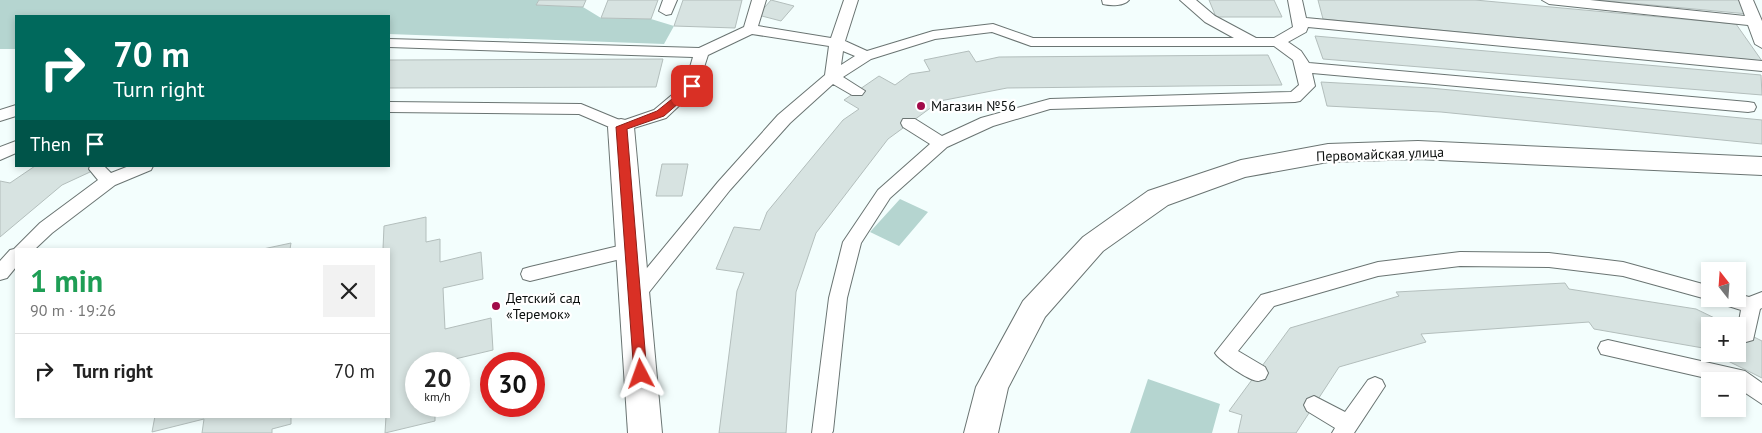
<!DOCTYPE html>
<meta charset="utf-8">
<style>
body{margin:0;font-family:"PT Sans",sans-serif;background:#f2f2f2;color:#222;height:100vh;display:flex;flex-direction:column;font-size:19px;white-space:nowrap}
*{box-sizing:border-box;margin:0}
p{font-size:16px;color:#767676}
.icon{flex:none;width:28px;height:28px;fill:none;stroke:currentColor;stroke-width:2;stroke-linecap:round;stroke-linejoin:round}
.map{position:relative;flex:1;overflow:hidden}
.panel{position:absolute;left:15px;top:248px;width:375px;height:170px;display:flex;flex-direction:column;background:#fff;border-radius:0px;box-shadow:0 2px 8px #0003}
.panel>*{flex:none}
.top-card{position:absolute;left:15px;top:15px;width:375px;height:152px;border-radius:0px;box-shadow:0 2px 8px #0003;background:#00695c;color:#fff;overflow:hidden}
.needle{width:32px;rotate:343deg}
.fabs{position:absolute;left:1701px;top:262px;display:grid;gap:10px}
.fabs a{display:grid;place-items:center;width:45px;height:45px;border-radius:0px;background:#fff;box-shadow:0 2px 8px #0003;font-size:25px}
.speed{position:absolute;left:405px;top:352px;display:flex;gap:10px;font-size:25px;font-weight:700;text-align:center}
.speed>*{display:grid;place-content:center;width:65px;height:65px;border-radius:50%;background:#fff;box-shadow:0 2px 8px #0003;line-height:1}
.speed small{font-size:12px;font-weight:400}
.speed .limit{border:8px solid #d22;background:#fff;color:#111}
.pin{position:absolute;display:grid;place-items:center;width:42px;height:42px;color:#fff;margin:-21px;border-radius:10px;box-shadow:0 2px 8px #0006}
.me{position:absolute;width:55px;margin:-28px;rotate:356deg;stroke-linejoin:round;filter:drop-shadow(0 0 4px #0008)}
.turn{display:flex;align-items:center;gap:18px;height:105px;padding:0 15px;font-size:22px}
.turn .icon{width:65px;height:65px;stroke-width:2.5}
.turn b{display:block;font-size:35px;line-height:42px}
.then{display:flex;align-items:center;height:48px;padding:0 15px;background:#0003;gap:10px;font-size:19px}
.round{display:grid;place-items:center;flex:none;width:52px;height:52px;border-radius:0px;background:#f2f2f2}
.summary{display:flex;align-items:center;justify-content:space-between;height:85px;padding:0 15px}
h1{font-size:30px;font-weight:800;line-height:38px;color:#1e9e55}
ul{padding:0;list-style:none}
li{display:flex;align-items:center;gap:15px;height:75px;padding:0 15px;border-top:1px solid #e0e0e0}
li div{flex:1}
li b{display:block;font-size:19px}
li em{font-style:normal}
.map>svg:first-child{display:block}
.green{fill:#b5d5d0}
.building{fill:#d7e3e1;stroke:#b3bebc}
.lines{fill:none;stroke-linecap:round;stroke-linejoin:round}
.service-casing{stroke:#6a7472;stroke-width:2}
.minor-casing{stroke:#6a7472;stroke-width:2}
.tertiary-casing{stroke:#6a7472;stroke-width:2}
.service{fill:#fff;fill-rule:evenodd}
.minor{fill:#fff;fill-rule:evenodd}
.tertiary{fill:#fff;fill-rule:evenodd}
.route{fill:#d93025;stroke:#8d1f18}
.poi-dot{fill:#a20b49;stroke:#fff;stroke-width:2}
.labels{text-anchor:middle;dominant-baseline:central;stroke-width:4.5;stroke-linejoin:round;paint-order:stroke}
.poi-label{font-size:14px;fill:#0c100f;stroke:#fff;text-anchor:start}
.street-label{font-size:14px;fill:#0c100f;stroke:#fff}
</style>
<div class="map">
<svg width="1762" height="433" viewBox="0 0 1762 433">
<rect width="100%" height="100%" fill="#f3fefd"/>
<path class="green" d="M0 0H539L536 5 583 7 601 18 651 19 674 26 664 44 389 34V16H16V49H0Z
M900 199 928 212 899 246 870 232Z
M1148 379 1220 404 1212 433H1130Z"/>
<path class="building" d="M539 0H586L583 7 536 5Z
M608 0H658L651 19 601 18Z
M683 0H742L735 28 674 26Z
M771 0 794 6 781 21 758 15Z
M1209 0H1274L1282 17H1216Z
M1318 0H1475L1736 24 1762 61 1323 19Z
M1598 0H1740L1748 14Z
M1315 36 1761 75 1762 95 1323 59Z
M969 51 976 62 999 57 1268 55 1282 85 1007 88 940 101 888 139 816 233 796 292 786 433H719L737 291 744 273 716 269 734 227 760 230 767 212 843 120 859 109 844 100 879 76 895 85 910 74 930 71 924 60Z
M663 59 656 87 389 88V60Z
M1321 82 1430 88 1762 120V144L1441 112 1327 106Z
M662 164H688L682 196H656Z
M35 166H103L62 185 0 237V181L10 183Z
M426 217V242L440 239V262L481 252 483 279 443 288 445 329 491 318 493 350 455 359 456 364H416V406H435V421L385 433 386 416H389V249H383L384 226Z
M291 243 290 249H263Z
M1565 283 1569 289 1696 309 1731 326H1710V351L1703 348 1594 329 1589 322 1421 334 1426 342 1339 367 1296 433H1238L1242 415 1229 411 1290 328 1399 296 1396 292Z
M1738 329 1762 341V378L1714 354H1738Z
M155 416H291V424L272 429V433H202L204 419 152 432Z"/>
<g class="lines">
<defs>
<path id="service" d="M663 0H677L671 14 666 15 659 11Z
M752 0H766L758 26 831 38 844 0H858L845 41 867 51 933 31 993 24 1033 38H1234L1205 22 1180 0H1196L1215 16 1256 38H1274L1293 27 1288 0H1302L1306 18 1762 61V71L1308 27 1306 32 1288 42 1301 51 1309 63 1748 102 1754 103 1756 107 1754 111 1748 112 1312 73 1315 86 1300 101 1295 102 1050 109 993 126 947 147 890 198 861 243 847 298 833 431 832 433H812L829 298 843 242 878 190 930 144 903 127 901 123 903 119H915L942 136 981 118 1050 99 1291 92 1299 85 1293 60 1274 46H1031L992 32 935 39 871 59 843 77 865 91 862 95H852L833 84 790 123 730 190 642 301 635 303 628 301 626 296 628 291 718 182 778 115 825 75 829 46 752 34 708 55 697 89 666 118 621 132 579 114 389 112V102L581 104 622 121 654 110 685 84 693 57 389 47V39L699 48 744 27ZM843 51 855 56 841 65Z
M1102 0H1129C1124 6 1111 6 1103 4Z
M1542 0H1590L1745 16 1739 0H1753L1762 21V48L1755 44 1748 25 1549 4Z
M16 105V116L0 121V110Z
M16 141V153L0 160V147Z
M90 166H104L111 173 129 166H153L151 170 115 185 52 233 35 249H16V267L7 278 0 280V261L10 250 14 249 40 223 98 180 89 169Z
M631 243 637 245 640 250 637 255 530 281 523 279 521 274 523 269 530 267Z
M1460 252 1549 253 1623 262 1710 286V299H1715L1710 300 1623 276 1549 267 1460 266 1378 276 1274 306 1238 351 1265 367 1268 373 1265 379C1264 379 1259 381 1258 381 1249 381 1219 360 1215 353L1261 295 1378 262Z
M1762 292V308L1760 309 1753 340 1746 342 1739 340 1738 327 1741 310 1722 304 1720 299H1738V294L1749 297Z
M1608 340 1745 371 1762 383V404L1738 388V381H1719L1601 354 1598 348 1601 342Z
M1375 377 1382 380 1385 386 1354 433H1332L1335 428 1307 411 1304 405 1307 399 1314 396 1345 412 1368 380Z"/>
<path id="minor" d="M621 119 630 121 634 127 662 433H628L608 127 612 121Z"/>
<path id="tertiary" d="M1418 141 1762 157V175L1418 159 1328 162 1245 177 1168 205 1103 251 1045 317 1008 388 998 433H964L976 387 1023 301 1083 237 1148 191 1241 160 1328 144Z"/>
</defs>
<use href="#service" class="service-casing"/>
<use href="#minor" class="minor-casing"/>
<use href="#tertiary" class="tertiary-casing"/>
<use href="#service" class="service"/>
<use href="#minor" class="minor"/>
<use href="#tertiary" class="tertiary"/>
</g>
<path class="route" d="M692 83 697 86 696 88 664 116 627 129 647 374 641 380 634 374 616 127 657 111Z"/>
<g class="poi-dot">
<circle cx="921" cy="106" r="5"/>
<circle cx="496" cy="306" r="5"/>
</g>
<g class="labels">
<g class="poi-label">
<text x="931" y="106">Магазин №56</text>
<text x="506" y="298">Детский сад<tspan x="506" dy="16">«Теремок»</tspan></text>
</g>
<g class="street-label">
<text transform="translate(1380 154) rotate(-2)">Первомайская улица</text>
</g>
</g>
</svg>
<div class="fabs">
<a><svg class="needle" viewBox="-14 -14 28 28"><path d="M0-13l5 13h-10z" fill="#e53935"/><path d="M0 13l5-13h-10z" fill="#767676"/></svg></a>
<a>+</a>
<a>−</a>
</div>
<div class="speed"><div>20<small>km/h</small></div><div class="limit">30</div></div>
<div class="pin" style="left:692px;top:86px;background:#d93025"><svg class="icon" aria-label="arrive" viewBox="0 0 24 24"><path d="M6 21V4h12l-3 4 3 4H6"/></svg></div>
<svg class="me" style="left:641px;top:374px" viewBox="-20 -20 40 40"><path d="M0-17L14 15 0 8-14 15z" fill="#d93025" stroke="#fff" stroke-width="4"/></svg>
<div class="top-card">
<div class="turn"><svg class="icon" aria-label="right" viewBox="0 0 24 24"><path d="M7 20v-9h11M14 6l5 5-5 5"/></svg><div><b>70 m</b>Turn right</div></div>
<div class="then">Then<svg class="icon" aria-label="arrive" viewBox="0 0 24 24"><path d="M6 21V4h12l-3 4 3 4H6"/></svg></div>
</div>
<section class="panel">
<div class="summary"><div><h1>1 min</h1><p>90 m · 19:26</p></div><a class="round"><svg class="icon" aria-label="close" viewBox="0 0 24 24"><path d="M6 6l12 12M18 6L6 18"/></svg></a></div>
<ul>
<li><svg class="icon" aria-label="right" viewBox="0 0 24 24"><path d="M7 20v-9h11M14 6l5 5-5 5"/></svg><div><b>Turn right</b></div><em>70 m</em></li>
</ul>
</section>
</div>
